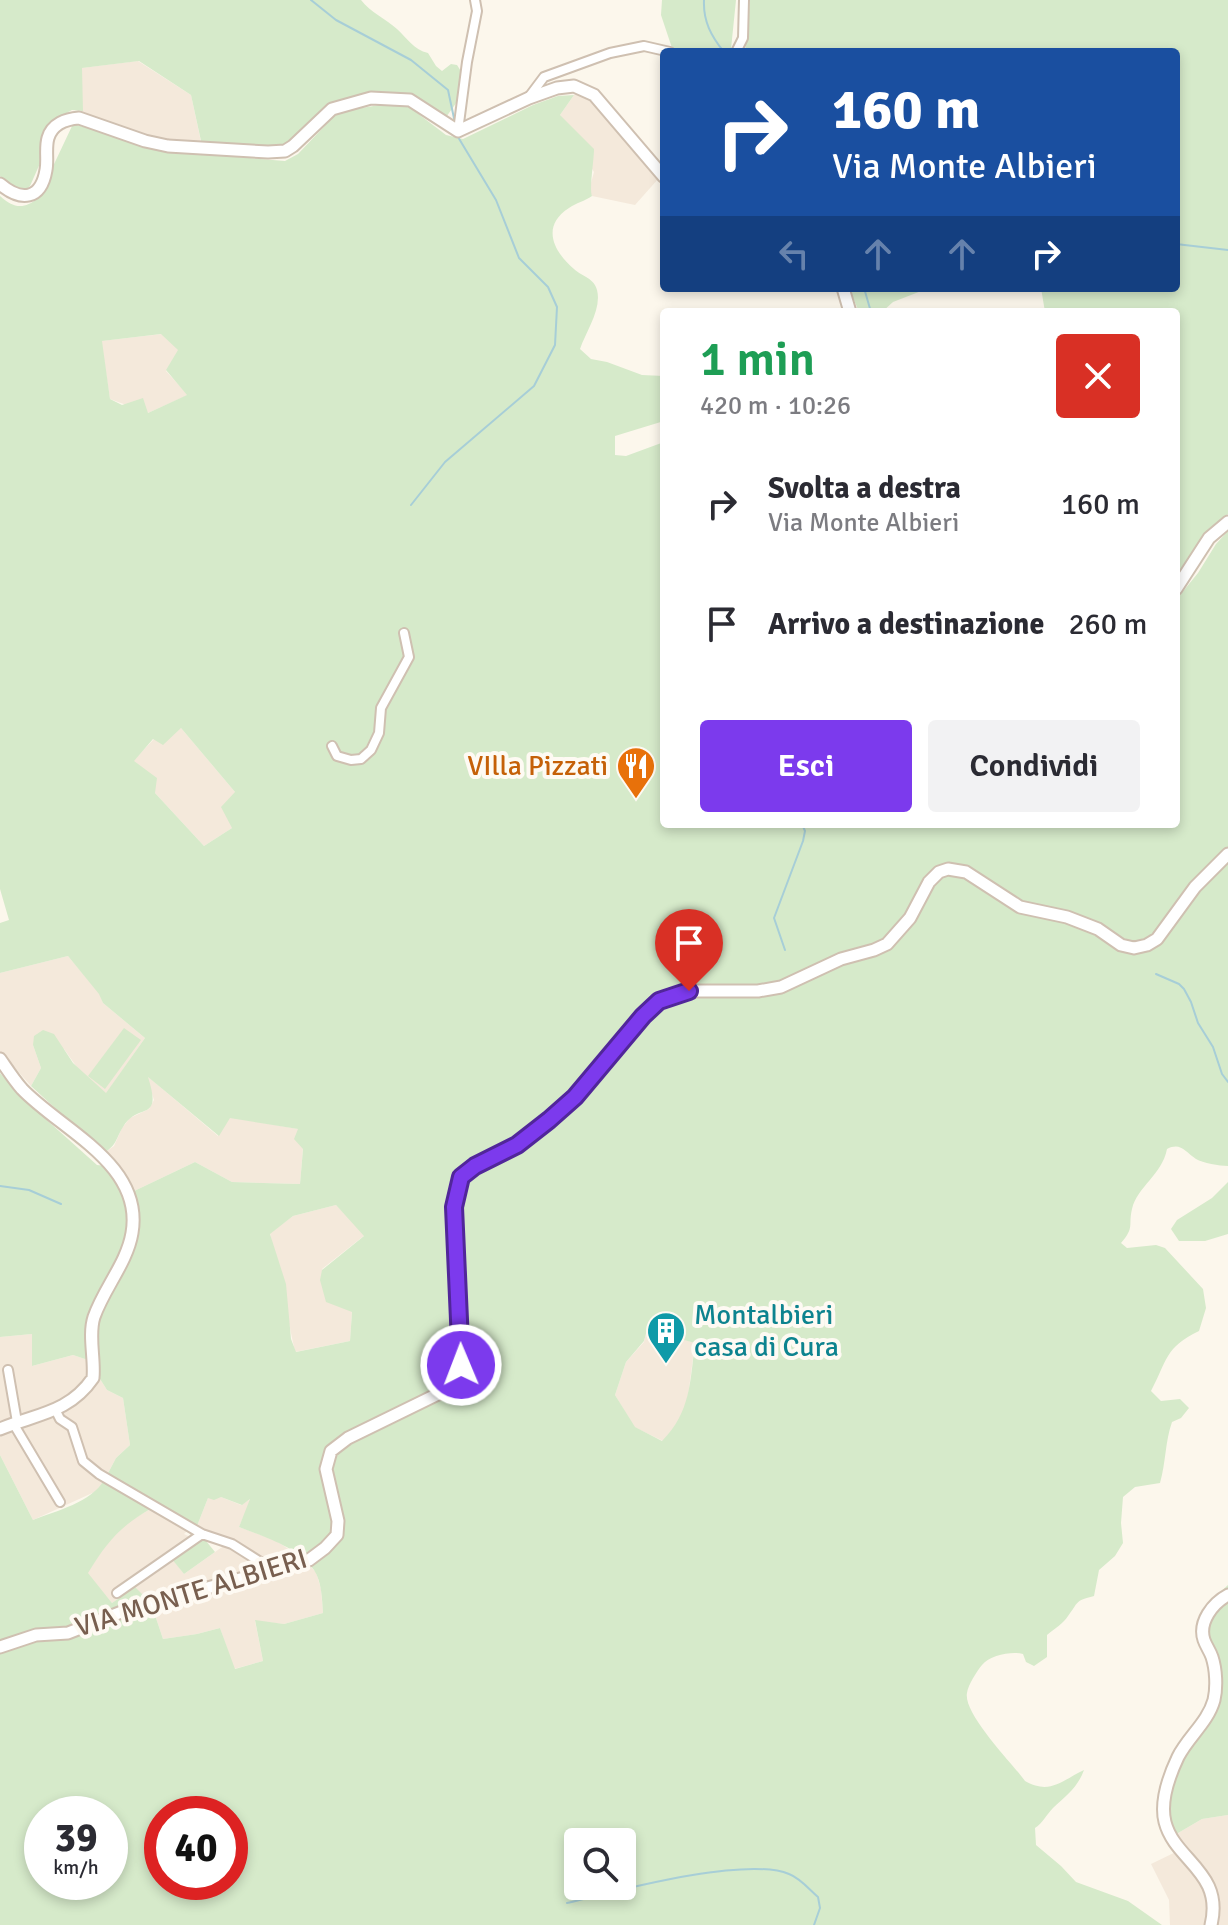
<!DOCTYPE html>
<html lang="it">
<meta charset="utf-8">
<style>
body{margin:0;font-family:Signika,sans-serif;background:#f2f2f3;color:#2b2b33;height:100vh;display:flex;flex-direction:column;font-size:30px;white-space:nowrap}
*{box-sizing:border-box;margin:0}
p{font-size:26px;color:#7c7c81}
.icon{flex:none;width:44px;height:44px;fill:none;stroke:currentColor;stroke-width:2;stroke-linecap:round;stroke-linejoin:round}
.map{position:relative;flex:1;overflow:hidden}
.panel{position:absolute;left:660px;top:308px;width:520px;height:520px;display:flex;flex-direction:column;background:#fff;border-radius:8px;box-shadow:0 4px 12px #0003}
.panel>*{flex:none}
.hud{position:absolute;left:660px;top:48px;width:520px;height:244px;border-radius:8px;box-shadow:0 4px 12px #0003;background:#1a4fa0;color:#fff;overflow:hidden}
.buttons{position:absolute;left:564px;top:1828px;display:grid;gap:16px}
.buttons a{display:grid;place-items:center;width:72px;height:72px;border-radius:8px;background:#fff;box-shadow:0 4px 12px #0003;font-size:40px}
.speed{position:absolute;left:24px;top:1796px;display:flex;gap:16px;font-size:40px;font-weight:700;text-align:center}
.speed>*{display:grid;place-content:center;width:104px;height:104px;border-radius:50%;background:#fff;box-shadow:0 4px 12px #0003;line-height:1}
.speed small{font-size:20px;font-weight:400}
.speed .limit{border:12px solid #d22;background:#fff;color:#111}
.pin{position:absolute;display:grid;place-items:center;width:68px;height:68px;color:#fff;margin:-82px -34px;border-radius:50% 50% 50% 0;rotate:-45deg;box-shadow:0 0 8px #0007}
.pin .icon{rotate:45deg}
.me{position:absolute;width:88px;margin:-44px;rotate:359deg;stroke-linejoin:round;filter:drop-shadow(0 0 6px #0008)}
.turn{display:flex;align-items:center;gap:28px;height:168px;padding:0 40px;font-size:36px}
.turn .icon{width:104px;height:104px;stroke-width:2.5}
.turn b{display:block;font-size:56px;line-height:68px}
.lanes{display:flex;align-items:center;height:76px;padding:0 40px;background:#0003;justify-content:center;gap:40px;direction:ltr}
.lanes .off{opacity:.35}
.round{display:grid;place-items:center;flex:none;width:84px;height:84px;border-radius:8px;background:#f2f2f3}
.overview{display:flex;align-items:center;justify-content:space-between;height:136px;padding:0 40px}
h1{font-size:48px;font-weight:600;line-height:60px;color:#1e9e55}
.cta{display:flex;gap:16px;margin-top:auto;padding:16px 40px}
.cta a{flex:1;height:92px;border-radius:8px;background:#7c3aed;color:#fff;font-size:32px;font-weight:600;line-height:92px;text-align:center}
.cta a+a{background:#f2f2f3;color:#2b2b33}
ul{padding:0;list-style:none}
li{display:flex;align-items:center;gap:24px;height:120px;padding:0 40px}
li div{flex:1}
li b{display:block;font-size:30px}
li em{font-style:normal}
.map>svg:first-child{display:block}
.residential{fill:#f4e9db}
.green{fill:#d6eaca;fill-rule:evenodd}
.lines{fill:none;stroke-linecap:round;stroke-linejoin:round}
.stream{stroke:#a7ced7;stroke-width:2}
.minor-casing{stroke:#cfc0b1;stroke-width:12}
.tertiary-casing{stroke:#cfc0b1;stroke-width:15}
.minor{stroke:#fff;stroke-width:8}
.tertiary{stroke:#fff;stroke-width:11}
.route-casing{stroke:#51269a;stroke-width:20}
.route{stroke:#7c3aed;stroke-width:14}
.labels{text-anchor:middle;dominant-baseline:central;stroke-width:8;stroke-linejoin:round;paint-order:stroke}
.food-label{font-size:28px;fill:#c56008;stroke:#fefaf3;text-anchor:end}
.culture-label{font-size:28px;fill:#0d838f;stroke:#fefaf3;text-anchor:start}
.street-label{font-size:28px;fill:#785f4f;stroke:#fefaf3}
</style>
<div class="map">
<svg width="1228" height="1925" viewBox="0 0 1228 1925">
<rect width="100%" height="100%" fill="#fcf7ec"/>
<path class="residential" d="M138 61 191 95 201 142 199 153 153 146 81 125V68Z
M580 94 595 101 659 178 635 205 592 196 589 190 594 172 560 115 574 95Z
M162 334 179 350 166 371 188 395 148 413 110 399 101 341Z
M181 728 235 792 232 828 204 846 155 793 133 761 154 739Z
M68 956 100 994 103 1003 145 1038 106 1094 81 1073 64 1049 33 1045 41 1068 31 1086 7 1059 0 1054V973Z
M146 1075 218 1136 229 1117 298 1129 303 1148 300 1184 232 1182 195 1162 130 1193 104 1153 114 1146 122 1128 130 1118 149 1109 154 1100Z
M336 1205 365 1235 322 1269 352 1311 350 1341 295 1352 270 1233 293 1216Z
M647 1329 695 1343 687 1404 676 1427 663 1441 634 1427 615 1395 626 1362 644 1342Z
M32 1334V1366L73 1355 88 1360 107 1390 123 1398 130 1445 116 1458 99 1490 33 1520 0 1455V1337Z
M221 1497 241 1505 252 1498 239 1527 275 1540 302 1558 316 1572 321 1589 323 1613 284 1624 255 1621 263 1661 234 1669 220 1628 197 1634 163 1639 151 1603 135 1588 112 1603 87 1573 107 1543 126 1523 152 1508 189 1529 184 1534 190 1537 168 1553 184 1574 232 1540 197 1526 208 1498Z
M1228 1815V1925H1170L1169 1900 1151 1864 1182 1849 1173 1836 1202 1819Z"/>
<path class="green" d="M0 0H361C371 13 385 18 397 29 407 38 414 50 428 53L436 66 442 71 451 64 457 65 464 76 459 99 444 120 411 94 382 92 332 103 289 145 202 154 285 161 298 154 338 112 397 102 404 103 446 135 463 139 533 105 558 96 574 95 560 115 594 149C594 161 589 189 592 196 585 201 576 203 569 208 541 226 553 251 574 269 583 277 594 278 597 290 602 309 586 331 580 349L591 359 607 362 642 375 664 376V421L615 436V455L626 456 664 442V824H1176V600L1198 573 1216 544 1228 531V1166C1219 1166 1203 1163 1196 1159 1185 1152 1181 1142 1167 1149 1162 1175 1137 1187 1132 1209 1128 1226 1135 1227 1121 1243L1127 1248 1156 1245 1165 1248 1203 1289 1206 1308 1199 1331C1165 1347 1167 1361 1151 1391L1161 1401 1180 1399 1189 1408 1181 1418 1172 1422C1165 1442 1166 1462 1160 1483L1135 1487 1123 1497 1121 1523 1123 1543 1115 1556 1099 1570 1094 1596C1074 1601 1079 1602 1068 1616 1064 1623 1054 1629 1047 1635V1657L1034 1666 1026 1662 1023 1654C1012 1651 990 1655 982 1665 977 1671 968 1685 967 1693 963 1714 1012 1763 1025 1781 1050 1795 1061 1781 1084 1770 1078 1787 1066 1796 1053 1808 1046 1815 1043 1823 1035 1828L1036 1845 1061 1866 1076 1882 1128 1901 1162 1925H0V1455L33 1520C56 1511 92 1502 104 1480L152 1508C120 1526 107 1542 88 1573L112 1603 135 1587 151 1603 163 1639 197 1634 220 1628 235 1669 263 1661 255 1620 284 1624 323 1613C322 1600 322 1582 314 1570 298 1547 265 1537 239 1527L250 1499 242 1505 221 1497 214 1500 208 1498 197 1526 106 1477 116 1458 130 1445 123 1398 107 1390 88 1360 73 1355 32 1366V1334L0 1337V1073L20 1096 97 1165 116 1167 130 1193 195 1162 232 1182 300 1184 303 1149 294 1139 298 1129 230 1118 219 1136 148 1077C163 1124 138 1101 123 1127 116 1138 117 1145 104 1153L31 1086 41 1068 33 1045 34 1036 43 1030 54 1034 73 1063 106 1093 145 1038 103 1003 99 994 68 956 0 973V923L9 920 0 889V196C13 208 24 210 38 198L73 124 153 146 199 152 201 141 191 95 139 61 82 68 83 111 72 110 61 116 30 186 26 190 16 192 0 176ZM161 334 178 350 166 370 187 395 148 413 143 398 122 405 110 399 102 341ZM181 728 235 792 221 807 232 828 204 846 155 793 157 778 134 761 153 739 163 745ZM336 1205 364 1236 322 1270 320 1280 326 1302 352 1312 350 1341 296 1352 291 1339 286 1284 270 1234 293 1216ZM647 1330 695 1343C690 1381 691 1412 662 1441L635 1427 615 1395 626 1362 644 1341ZM42 1814H110V1882H42ZM162 1814H230V1882H162ZM578 1842H622V1886H578Z
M662 0H736L731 49 727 52H690L672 48 661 15Z
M750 0H1228V514L1209 529 1176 577V312H1045L1041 288H1176V52H745Z
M849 288H929L893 302 882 312H859Z
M124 1028 141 1040 105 1089 88 1076Z
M1228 1182V1234L1205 1241H1179L1171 1229 1177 1220 1212 1198Z
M202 1536 215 1552 184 1574 171 1558Z
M1228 1585V1815L1202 1819 1173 1836 1166 1805 1180 1758 1210 1713 1217 1673 1197 1624 1207 1604Z"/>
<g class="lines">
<path class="stream" d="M311 0 336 20 411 60 448 90 455 123
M704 0C703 21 711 36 724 52
M1176 244 1228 250
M864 288 871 312
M411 505 445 462 534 386 555 345 557 307 548 287 519 258 496 200 458 137
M785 950 774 918 803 841 805 831 802 824
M1156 974 1179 984 1184 989 1191 1002 1198 1023 1213 1047 1222 1074 1228 1082
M0 1186 29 1190 61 1204
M567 1903C616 1891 745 1856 789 1874 800 1878 810 1890 818 1897L820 1908 814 1925"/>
<defs>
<path id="minor" d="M736 52 743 38 744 0
M529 97 544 77 610 53 644 46 670 52
M458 131 467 62 477 11 475 0
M332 746 337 756 351 760 361 759 371 750 379 733 381 708 409 657 404 633
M8 1370 17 1422
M56 1411 60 1419 72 1427 83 1461 99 1474 202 1534 232 1544 273 1570
M13 1423 60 1502
M117 1593 202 1534"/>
<path id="tertiary" d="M0 184C21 202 41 200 46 170 48 160 45 148 48 138 52 124 66 119 79 118L145 141 168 146 268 152 285 151 293 146 332 109 371 98 410 100 458 131 529 98 557 88 574 86 594 95 664 177
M843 288 850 312
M1176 589 1209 538 1228 522
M0 1059C7 1069 14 1080 22 1089 61 1130 144 1164 132 1233 127 1263 104 1288 94 1317 88 1335 95 1359 93 1378 69 1413 36 1414 0 1429
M0 1647 36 1635 68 1633 124 1611 309 1560 325 1548 337 1535 338 1521 326 1469 331 1451 348 1438 438 1394 454 1379 461 1365 454 1207 461 1177 475 1166 517 1145 549 1120 575 1097 643 1016 659 1001 689 991H758L781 987 841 959 874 950 887 944 910 918 929 882 939 872 948 869 966 872 1020 907 1067 917 1098 929 1121 945 1134 948 1147 945 1157 939 1195 887 1228 854
M1211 1925C1224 1872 1175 1861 1165 1822 1160 1802 1169 1776 1178 1757 1188 1737 1208 1722 1214 1700 1217 1687 1216 1669 1212 1657 1210 1651 1206 1646 1204 1640 1198 1622 1213 1603 1228 1595"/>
</defs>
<use href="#minor" class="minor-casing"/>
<use href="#tertiary" class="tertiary-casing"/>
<use href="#minor" class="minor"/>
<use href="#tertiary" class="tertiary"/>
</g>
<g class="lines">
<defs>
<path id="route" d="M461 1365 454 1207 461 1177 475 1166 517 1145 549 1120 575 1097 643 1016 659 1001 689 991"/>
</defs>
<use href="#route" class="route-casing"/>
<use href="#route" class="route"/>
</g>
<defs>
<symbol id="restaurant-pin" viewBox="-11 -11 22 30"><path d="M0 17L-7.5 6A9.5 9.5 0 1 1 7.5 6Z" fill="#e8710a" stroke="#fefaf3"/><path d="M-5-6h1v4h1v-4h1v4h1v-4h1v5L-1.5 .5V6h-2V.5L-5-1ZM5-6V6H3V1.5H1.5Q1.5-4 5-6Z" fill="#fff"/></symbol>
<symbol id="building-pin" viewBox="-11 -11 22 30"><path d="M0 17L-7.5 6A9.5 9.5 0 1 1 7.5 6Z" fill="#0f9aa8" stroke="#fefaf3"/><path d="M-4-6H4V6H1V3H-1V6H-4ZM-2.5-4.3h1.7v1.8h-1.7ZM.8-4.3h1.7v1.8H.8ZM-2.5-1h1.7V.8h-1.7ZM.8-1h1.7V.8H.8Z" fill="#fff"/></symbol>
</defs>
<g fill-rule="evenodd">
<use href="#restaurant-pin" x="614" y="744" width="44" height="60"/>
<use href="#building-pin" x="644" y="1309" width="44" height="60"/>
</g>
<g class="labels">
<g class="food-label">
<text x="608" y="766">VIlla Pizzati</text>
</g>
<g class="culture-label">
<text x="694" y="1315">Montalbieri<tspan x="694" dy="32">casa di Cura</tspan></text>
</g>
<g class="street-label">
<text transform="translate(191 1593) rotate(-17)">VIA MONTE ALBIERI</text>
</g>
</g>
</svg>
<div class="buttons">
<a><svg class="icon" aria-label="search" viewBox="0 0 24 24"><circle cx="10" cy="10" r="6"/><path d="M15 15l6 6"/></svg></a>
</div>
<div class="speed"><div>39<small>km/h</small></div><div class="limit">40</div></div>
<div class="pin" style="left:689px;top:991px;background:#d93025"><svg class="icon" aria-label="arrive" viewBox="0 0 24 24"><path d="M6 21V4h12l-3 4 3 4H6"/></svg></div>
<svg class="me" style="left:461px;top:1365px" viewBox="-20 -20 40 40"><circle r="17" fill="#7c3aed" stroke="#fff" stroke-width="3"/><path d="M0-11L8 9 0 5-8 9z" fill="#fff"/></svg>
<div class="hud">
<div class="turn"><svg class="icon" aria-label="right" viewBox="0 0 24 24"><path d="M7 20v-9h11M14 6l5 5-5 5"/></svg><div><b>160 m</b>Via Monte Albieri</div></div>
<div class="lanes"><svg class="icon off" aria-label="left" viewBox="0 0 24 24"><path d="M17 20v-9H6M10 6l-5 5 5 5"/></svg><svg class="icon off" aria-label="ahead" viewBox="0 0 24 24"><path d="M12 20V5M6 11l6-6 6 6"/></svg><svg class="icon off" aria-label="ahead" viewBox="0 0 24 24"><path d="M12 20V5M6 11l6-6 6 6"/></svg><svg class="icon" aria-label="right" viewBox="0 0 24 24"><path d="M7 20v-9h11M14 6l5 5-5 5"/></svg></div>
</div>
<section class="panel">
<div class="overview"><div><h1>1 min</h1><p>420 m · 10:26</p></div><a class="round" style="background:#d93025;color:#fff"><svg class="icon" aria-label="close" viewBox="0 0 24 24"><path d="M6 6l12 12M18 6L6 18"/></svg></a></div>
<ul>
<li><svg class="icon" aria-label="right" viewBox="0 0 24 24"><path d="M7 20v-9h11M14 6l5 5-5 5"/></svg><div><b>Svolta a destra</b><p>Via Monte Albieri</p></div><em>160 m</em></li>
<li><svg class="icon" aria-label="arrive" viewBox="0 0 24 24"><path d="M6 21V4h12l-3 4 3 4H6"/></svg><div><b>Arrivo a destinazione</b></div><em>260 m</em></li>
</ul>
<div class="cta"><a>Esci</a><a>Condividi</a></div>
</section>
</div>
